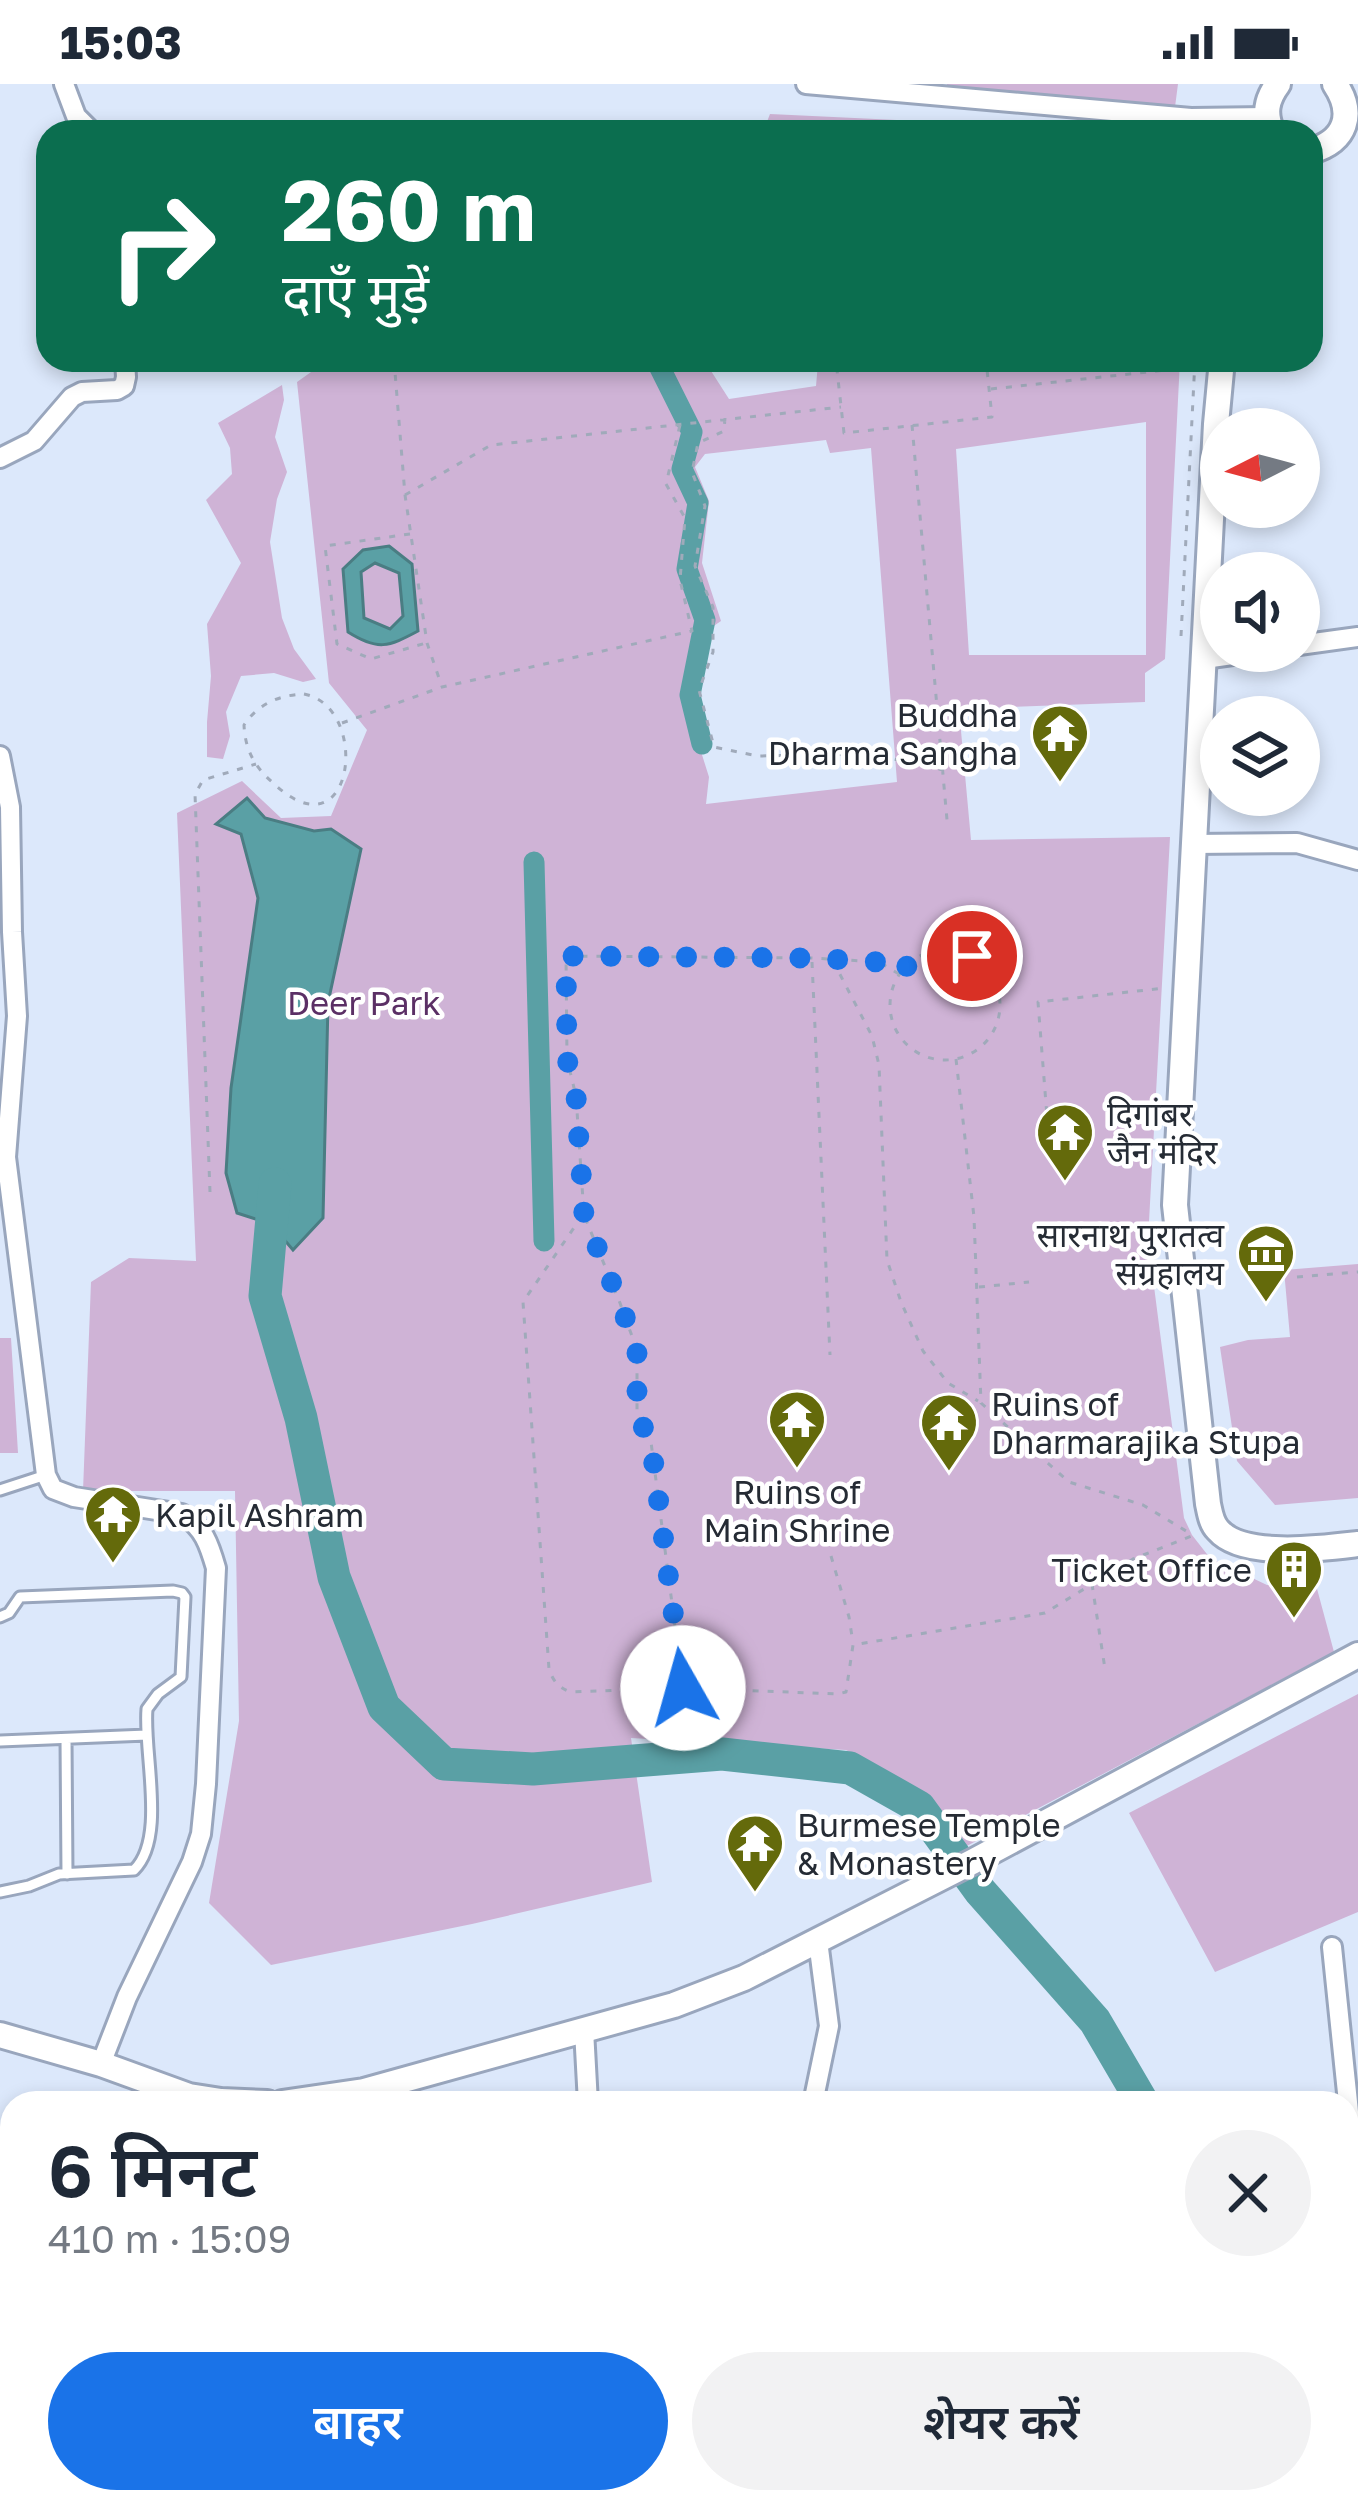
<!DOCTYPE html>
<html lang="hi">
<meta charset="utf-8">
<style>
body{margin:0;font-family:"Golos Text","Noto Sans Devanagari",sans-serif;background:#f2f2f3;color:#1f2937;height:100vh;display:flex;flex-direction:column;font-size:45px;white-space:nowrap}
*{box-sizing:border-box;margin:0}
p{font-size:39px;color:#747a83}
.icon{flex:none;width:66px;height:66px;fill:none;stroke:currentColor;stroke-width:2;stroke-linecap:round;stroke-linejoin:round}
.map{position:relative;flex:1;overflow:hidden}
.side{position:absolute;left:0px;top:2007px;width:1359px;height:423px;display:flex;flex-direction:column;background:#fff;border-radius:36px 36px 0 0;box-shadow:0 6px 18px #0003}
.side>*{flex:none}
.guide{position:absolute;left:36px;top:36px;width:1287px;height:252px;border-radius:36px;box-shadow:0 6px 18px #0003;background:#0b6e4f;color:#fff;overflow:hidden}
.needle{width:78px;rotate:264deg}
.buttons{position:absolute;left:1200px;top:324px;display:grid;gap:24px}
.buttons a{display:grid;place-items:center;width:120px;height:120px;border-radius:50%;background:#fff;box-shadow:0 6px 18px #0003;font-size:60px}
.pin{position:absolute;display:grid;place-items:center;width:102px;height:102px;color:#fff;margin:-51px;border:6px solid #fff;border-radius:50%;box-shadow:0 3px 12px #0007}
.me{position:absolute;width:132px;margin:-66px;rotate:353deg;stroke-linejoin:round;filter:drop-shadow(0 0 9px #0008)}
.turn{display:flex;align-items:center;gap:42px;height:252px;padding:0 48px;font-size:54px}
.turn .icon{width:156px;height:156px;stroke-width:2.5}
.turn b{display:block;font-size:84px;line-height:102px}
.round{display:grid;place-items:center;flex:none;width:126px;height:126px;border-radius:63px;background:#f2f2f3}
.overview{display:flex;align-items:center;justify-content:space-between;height:204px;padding:0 48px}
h1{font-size:72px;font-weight:600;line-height:90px}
.cta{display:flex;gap:24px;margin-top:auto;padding:24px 48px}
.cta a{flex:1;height:138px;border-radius:72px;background:#1a73e8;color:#fff;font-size:48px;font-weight:600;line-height:138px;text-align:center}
.cta a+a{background:#f2f2f3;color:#1f2937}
.status{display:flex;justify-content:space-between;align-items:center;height:84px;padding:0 60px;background:#fff;direction:ltr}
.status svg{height:33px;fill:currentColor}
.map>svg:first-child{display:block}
.green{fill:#cfb3d6;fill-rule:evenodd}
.water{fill:#5aa0a5;stroke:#4a7d83;stroke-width:3;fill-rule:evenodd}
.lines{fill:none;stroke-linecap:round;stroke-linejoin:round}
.canal{stroke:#5aa0a5;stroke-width:21}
.river{stroke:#5aa0a5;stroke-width:33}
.lane-casing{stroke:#99a6bd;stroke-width:15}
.street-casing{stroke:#99a6bd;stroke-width:24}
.secondary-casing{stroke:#99a6bd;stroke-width:30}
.path{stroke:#a0aaba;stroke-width:3;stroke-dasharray:6 9;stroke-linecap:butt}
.lane{stroke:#fff;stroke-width:9}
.street{stroke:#fff;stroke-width:18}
.secondary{stroke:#fff;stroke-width:24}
.route{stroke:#1a73e8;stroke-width:21;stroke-dasharray:0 37.8}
.labels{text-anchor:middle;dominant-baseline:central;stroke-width:9;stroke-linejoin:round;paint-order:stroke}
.poi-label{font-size:33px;fill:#252b34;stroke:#fff;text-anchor:start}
.park-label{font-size:33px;fill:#5b2f65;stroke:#fff}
</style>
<div class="status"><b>15:03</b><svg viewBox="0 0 49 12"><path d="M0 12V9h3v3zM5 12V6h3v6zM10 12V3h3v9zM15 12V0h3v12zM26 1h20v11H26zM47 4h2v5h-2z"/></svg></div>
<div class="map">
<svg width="1358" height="2428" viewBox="0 0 1358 2428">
<rect width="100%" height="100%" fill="#dce8fb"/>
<path class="green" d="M947 0H1178L1175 23 946 7Z
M770 30 1146 48H763Z
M328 276H704L729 315 816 302 818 279 836 276H1180L1165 575 1145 589V618L959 625 971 756 1170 753 1148 1156 1184 1434 1192 1451 1210 1474 1267 1501H1316L1334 1568 961 1765 921 1706 846 1666 631 1654 652 1798 472 1840 271 1881 209 1819 239 1637 235 1407H83L91 1198 129 1174 196 1177 177 729 242 697 281 734 331 732 367 646 329 599 297 298ZM1146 338V571H969L956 365ZM826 356 830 369 871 364 897 698 706 720 709 693 687 623 693 556 721 537 702 479 709 417 695 383 705 370Z
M282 301 284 316 275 353 287 388 277 415 270 458 282 534 294 565 316 595 303 598 274 589 241 592 226 628 230 652 223 675 207 673V638L211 592 207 540 241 479 206 416 232 390 230 364 218 339Z
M1358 1180V1414L1275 1421 1237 1377 1220 1263 1248 1256 1290 1253 1284 1186Z
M0 1254H11L18 1369H0Z
M1358 1610V1828L1215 1888 1129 1729Z"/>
<path class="water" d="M389 462 412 480 418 547C388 563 378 567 348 548L343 485 363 466ZM375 479 399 489 403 532 390 545 364 534 361 488Z
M247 714 265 734 314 747 331 745 361 765 328 919 323 1134 293 1166 271 1140 237 1129 226 1089 231 1004 258 814 241 750 216 740Z"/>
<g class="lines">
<path class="canal" d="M656 276 692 348 682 385 698 419 687 485 705 536 690 611 702 660
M534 778 544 1157"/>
<path class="river" d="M275 1100 265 1212 301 1334 334 1493 384 1623 444 1680 533 1685 722 1670 850 1684 919 1723 980 1807 1095 1937 1143 2019
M1347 2135 1358 2138"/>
<defs>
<path id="lane" d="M0 1406 46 1391
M0 1533 9 1529 20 1513 173 1507 182 1509 185 1513 181 1593 158 1610 147 1625C143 1668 167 1754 134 1786L59 1790 29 1802 0 1808
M66 1655 67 1790
M0 1657 147 1651"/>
<path id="street" d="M64 0 76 32 92 48
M806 0 1191 34 1267 33
M0 374 34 357 72 313 82 308 117 306 124 302 126 293 125 276
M1299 561 1358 553
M1204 575 1261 567
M0 672 10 723 12 848 17 932 6 1073 46 1391 53 1405 74 1413 182 1430C204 1444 209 1460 216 1484L206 1700 201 1750 192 1778 127 1913 101 1980
M1193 760 1297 759 1358 776
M1332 1863 1353 2067
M584 1946 588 2019
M813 2019 829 1942 818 1857
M1347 2261 1358 2260
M1347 2396H1358
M588 2418 589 2428
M807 2418V2428
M1075 2418 1077 2428
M1266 2418 1267 2428"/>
<path id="secondary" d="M1272 48C1264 30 1266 16 1278 0
M1311 67C1346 57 1355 30 1335 0
M1222 276 1216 340 1175 1121 1208 1420C1210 1429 1211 1439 1218 1446 1243 1475 1324 1464 1358 1460
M0 1951 101 1980 189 2012 221 2017 267 2019
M282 2019 364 2007 674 1921 744 1894 972 1778 1358 1571"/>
</defs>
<use href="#lane" class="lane-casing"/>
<use href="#street" class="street-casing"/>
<use href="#secondary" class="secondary-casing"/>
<path class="path" d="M394 276 405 411 427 559 441 600
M929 276 837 286 844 349 992 333 986 276
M991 305 1194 283
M725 334 724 347 698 359 692 388 705 422 695 482 713 523V568L699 606 714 663 758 672 871 670 943 686
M912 341 947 736
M405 411 491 361 841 323
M410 450 325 462 337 560 371 575 426 559
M1181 552 1195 276
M304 610C372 623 354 777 272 698 254 682 245 665 244 641 258 620 279 611 304 610Z
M342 639 442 603 692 547 680 496 685 434 666 400 680 341
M890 921a55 55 0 1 1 110 0a55 55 0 1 1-110 0Z
M833 877 872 952 879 981 887 1176 901 1218 923 1267 948 1299 978 1317
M812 878 830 1271
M899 890 879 878 812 874 566 872 567 975 576 1012 584 1131 620 1219 637 1266V1331L651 1358 683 1604 838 1610 846 1608 853 1561 1045 1529 1133 1475 1194 1451
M956 975 974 1133 981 1319 1069 1398 1143 1421 1191 1450
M1049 1058 1038 918 1165 904
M210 1108 195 710 203 696 256 680
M582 1132 523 1218 549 1585C553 1597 558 1603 570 1608L680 1604
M1297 1193 1358 1188
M979 1203 1029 1198
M831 1472 849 1533 853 1559
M1092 1500 1105 1585"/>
<use href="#lane" class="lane"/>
<use href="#street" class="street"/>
<use href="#secondary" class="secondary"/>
</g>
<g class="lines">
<path class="route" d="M683 1604 651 1358 637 1331V1266L620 1219 584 1131 576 1012 567 975 566 872 812 874 879 878 899 890C923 865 939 861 972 872"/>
</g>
<defs>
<symbol id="temple-pin" viewBox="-11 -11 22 30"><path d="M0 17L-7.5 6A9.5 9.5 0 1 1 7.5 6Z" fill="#646a0b" stroke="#fff"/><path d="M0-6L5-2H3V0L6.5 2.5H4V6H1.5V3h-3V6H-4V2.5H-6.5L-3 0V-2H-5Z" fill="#fff"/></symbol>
<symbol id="museum-pin" viewBox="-11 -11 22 30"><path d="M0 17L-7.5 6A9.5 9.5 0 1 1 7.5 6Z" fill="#646a0b" stroke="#fff"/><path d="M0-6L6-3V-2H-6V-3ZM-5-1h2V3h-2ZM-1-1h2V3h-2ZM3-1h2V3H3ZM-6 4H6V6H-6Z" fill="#fff"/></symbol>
<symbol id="building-pin" viewBox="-11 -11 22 30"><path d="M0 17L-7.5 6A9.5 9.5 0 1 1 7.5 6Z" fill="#646a0b" stroke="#fff"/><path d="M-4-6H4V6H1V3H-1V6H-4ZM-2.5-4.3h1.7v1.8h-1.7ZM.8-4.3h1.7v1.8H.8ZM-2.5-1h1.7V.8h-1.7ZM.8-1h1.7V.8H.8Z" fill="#fff"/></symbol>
</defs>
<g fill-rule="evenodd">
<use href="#temple-pin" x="1027" y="616" width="66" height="90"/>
<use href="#temple-pin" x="1032" y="1015" width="66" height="90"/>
<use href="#museum-pin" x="1233" y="1136" width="66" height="90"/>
<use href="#temple-pin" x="764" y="1302" width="66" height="90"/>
<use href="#temple-pin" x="916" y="1305" width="66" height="90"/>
<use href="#temple-pin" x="80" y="1397" width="66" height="90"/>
<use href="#building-pin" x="1261" y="1452" width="66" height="90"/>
<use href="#temple-pin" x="722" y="1726" width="66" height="90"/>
</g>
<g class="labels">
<g class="poi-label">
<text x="1018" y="630" text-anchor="end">Buddha<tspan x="1018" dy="38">Dharma Sangha</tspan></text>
<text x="1107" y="1029">दिगांबर<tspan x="1107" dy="38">जैन मंदिर</tspan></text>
<text x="1224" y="1150" text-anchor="end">सारनाथ पुरातत्व<tspan x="1224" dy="38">संग्रहालय</tspan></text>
<text x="991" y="1319">Ruins of<tspan x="991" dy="38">Dharmarajika Stupa</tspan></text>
<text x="797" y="1407" text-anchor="middle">Ruins of<tspan x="797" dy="38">Main Shrine</tspan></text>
<text x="155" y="1430">Kapil Ashram</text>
<text x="1252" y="1485" text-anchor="end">Ticket Office</text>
<text x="797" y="1740">Burmese Temple<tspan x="797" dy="38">&amp; Monastery</tspan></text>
</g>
<g class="park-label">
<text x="364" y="918">Deer Park</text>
</g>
</g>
</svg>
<div class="buttons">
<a><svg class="needle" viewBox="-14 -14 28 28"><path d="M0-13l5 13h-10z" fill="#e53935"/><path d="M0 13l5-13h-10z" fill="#747a83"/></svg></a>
<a><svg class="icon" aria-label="sound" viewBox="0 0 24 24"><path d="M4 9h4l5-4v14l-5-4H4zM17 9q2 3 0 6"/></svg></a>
<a><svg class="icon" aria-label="layers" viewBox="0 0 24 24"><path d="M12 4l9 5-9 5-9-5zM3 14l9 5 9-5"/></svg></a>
</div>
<div class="pin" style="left:972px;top:872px;background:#d93025"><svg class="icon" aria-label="arrive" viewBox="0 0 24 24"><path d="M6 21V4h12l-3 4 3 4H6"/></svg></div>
<svg class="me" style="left:683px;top:1604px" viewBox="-20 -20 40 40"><circle r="19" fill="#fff"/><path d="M0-13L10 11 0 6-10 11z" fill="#1a73e8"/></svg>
<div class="guide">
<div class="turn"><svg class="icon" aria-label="right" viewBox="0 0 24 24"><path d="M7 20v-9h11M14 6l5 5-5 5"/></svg><div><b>260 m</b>दाएँ मुड़ें</div></div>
</div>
<section class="side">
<div class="overview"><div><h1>6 मिनट</h1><p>410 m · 15:09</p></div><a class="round"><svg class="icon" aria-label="close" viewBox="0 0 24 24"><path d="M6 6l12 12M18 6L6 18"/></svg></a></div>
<div class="cta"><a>बाहर</a><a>शेयर करें</a></div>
</section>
</div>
